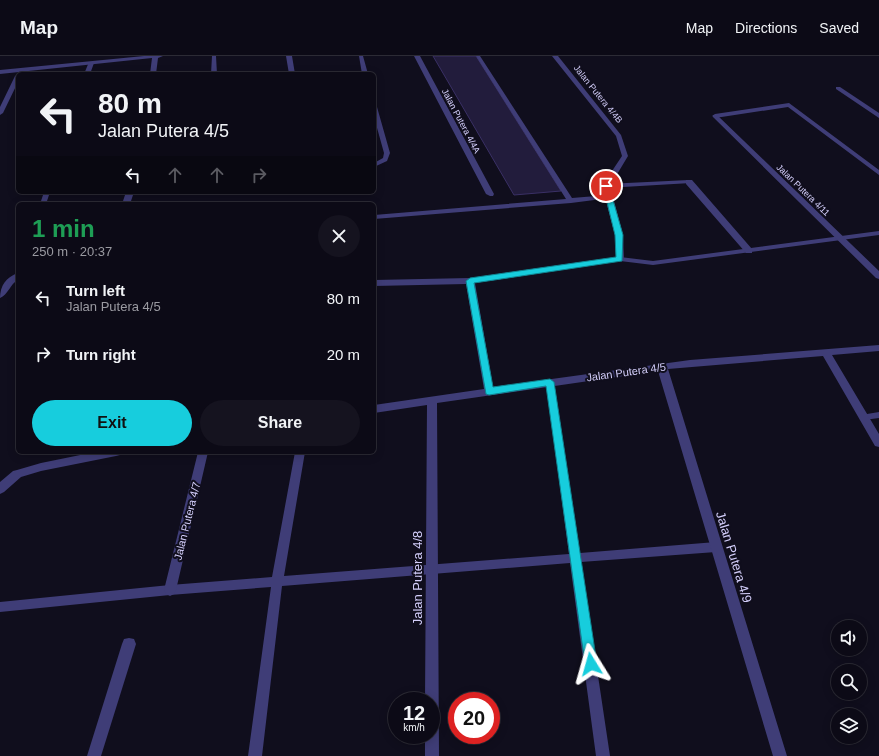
<!DOCTYPE html>
<meta charset="utf-8">
<style>
body{margin:0;font-family:Helvetica,sans-serif;background:#15131f;color:#f1f3f6;height:100vh;display:flex;flex-direction:column;font-size:15px;white-space:nowrap}
*{box-sizing:border-box;margin:0}
p{font-size:13px;color:#9a9aa1}
.icon{flex:none;width:22px;height:22px;fill:none;stroke:currentColor;stroke-width:2;stroke-linecap:round;stroke-linejoin:round}
.map{position:relative;flex:1;overflow:hidden}
.drawer{position:absolute;left:16px;top:146px;width:360px;height:252px;display:flex;flex-direction:column;background:#0c0a16;border-radius:6px;box-shadow:0 2px 10px #0003,0 0 0 1px #2c2b35}
.drawer>*{flex:none}
.hud{position:absolute;left:16px;top:16px;width:360px;height:122px;border-radius:6px;box-shadow:0 2px 10px #0003,0 0 0 1px #2c2b35;background:#0c0a16;color:#f1f3f6;overflow:hidden}
.controls{position:absolute;left:831px;top:564px;display:grid;gap:8px}
.controls a{display:grid;place-items:center;width:36px;height:36px;border-radius:50%;background:#0c0a16;box-shadow:0 2px 10px #0003,0 0 0 1px #2c2b35;font-size:20px}
.speed{position:absolute;left:388px;top:636px;display:flex;gap:8px;font-size:20px;font-weight:700;text-align:center}
.speed>*{display:grid;place-content:center;width:52px;height:52px;border-radius:50%;background:#0c0a16;box-shadow:0 2px 10px #0003,0 0 0 1px #2c2b35;line-height:1}
.speed small{font-size:10px;font-weight:400}
.speed .limit{border:6px solid #d22;background:#fff;color:#111}
.pin{position:absolute;display:grid;place-items:center;width:34px;height:34px;color:#fff;margin:-17px;border:2px solid #fff;border-radius:50%;box-shadow:0 1px 4px #0007}
.me{position:absolute;width:44px;margin:-22px;rotate:352deg;stroke-linejoin:round;filter:drop-shadow(0 0 3px #0008)}
.turn{display:flex;align-items:center;gap:14px;height:84px;padding:0 16px;font-size:18px}
.turn .icon{width:52px;height:52px;stroke-width:2.5}
.turn b{display:block;font-size:28px;line-height:34px}
.lanes{display:flex;align-items:center;height:38px;padding:0 16px;background:#0003;justify-content:center;gap:20px;direction:ltr}
.lanes .off{opacity:.35}
.round{display:grid;place-items:center;flex:none;width:42px;height:42px;border-radius:21px;background:#15131f}
.summary{display:flex;align-items:center;justify-content:space-between;height:68px;padding:0 16px}
h1{font-size:24px;font-weight:700;line-height:30px;color:#1e9e55}
.button{display:flex;gap:8px;margin-top:auto;padding:8px 16px}
.button a{flex:1;height:46px;border-radius:24px;background:#17cddd;color:#111;font-size:16px;font-weight:700;line-height:46px;text-align:center}
.button a+a{background:#15131f;color:#f1f3f6}
ul{padding:0;list-style:none}
li{display:flex;align-items:center;gap:12px;height:56px;padding:0 16px}
li div{flex:1}
li b{display:block;font-size:15px}
li em{font-style:normal}
header{display:flex;align-items:center;gap:24px;box-sizing:border-box;height:56px;padding:0 20px;background:#0c0a16;border-bottom:1px solid #2c2b35}
header strong{font-size:19px}
nav{display:flex;gap:22px;margin-inline-start:auto;font-size:14px}
.map>svg:first-child{display:block}
.building{fill:#221c3c;stroke:#3a3065}
.lines{fill:none;stroke-linecap:round;stroke-linejoin:round}
.lane{fill:#3f3d77;fill-rule:evenodd}
.street{fill:#3f3d77;fill-rule:evenodd}
.route{fill:#17cddd;stroke:#0f8590}
.labels{text-anchor:middle;dominant-baseline:central;stroke-width:4;stroke-linejoin:round;paint-order:stroke}
.far-street-label{font-size:9px;fill:#d3cefa;stroke:#100e1d}
.street-label{font-size:11px;fill:#d3cefa;stroke:#100e1d}
.near-street-label{font-size:13px;fill:#d3cefa;stroke:#100e1d}
</style>
<header>
<strong>Map</strong>
<nav><a>Map</a><a>Directions</a><a>Saved</a></nav>
</header>
<div class="map">
<svg width="879" height="700" viewBox="0 0 879 700">
<rect width="100%" height="100%" fill="#100e1d"/>
<path class="building" d="M433 0H476L561 135 514 139Z"/>
<g class="lines">
<path class="lane" d="M212 0H216L217 18H211Z
M359 0H363L368 18H362Z
M476 0H480L572 142 608 139 611 141 610 142 571 147 374 163V159L566 143Z
M89 6 94 7 90 18H84Z
M789 47 879 114V119L788 51 715 62 712 60 715 58Z
M374 49 377 51 390 97 387 105 374 111V107L383 102 384 97 374 61Z
M689 124 691 125V127L606 132 603 130 606 128Z
M44 136H50L46 148H40Z
M879 175V179L653 209 620 205 616 203 620 201 653 205Z
M550 323 554 326 580 497 716 486 720 488 721 491 720 494 716 496 581 506 610 700H596L570 507 282 530 262 700H248L271 531 170 539 0 556V546L170 529 272 521 295 396H305L284 520 569 498 546 326Z
M879 356V362L864 364 861 363 859 361 861 359Z"/>
<path class="street" d="M144 0H163L158 2 156 18H150L152 2 0 18V14Z
M286 0H292L295 18H289Z
M414 0H420L494 138 493 140H490L486 138Z
M552 0H558L621 79 628 100 610 130 623 179 624 203 620 205 475 227 493 331 690 304 879 289V295L832 299 879 378V391L875 390 823 300 668 313 787 700H773L658 315 437 347 439 700H425V679H431V645H425L427 349 374 357V349L484 333 466 228 374 230V224L470 222 616 201 615 179 602 130 622 100 616 80Z
M18 18V26L3 57 0 59V51L15 20Z
M836 31H840L879 57V62L836 33Z
M713 59H717L879 215V223L876 222 713 61Z
M686 124H692L752 193V197H746L686 128Z
M126 136H134L130 148H122Z
M18 217V224C10 228 8 239 0 242 0 230 6 221 18 217Z
M95 396H121L120 399 116 400 41 415 21 421 4 436 0 438V426L13 415 17 414 41 407Z
M198 396H208L176 534 174 538 170 540 166 538 164 534Z
M129 582 134 583 136 588 101 700H87L122 588 124 583Z"/>
</g>
<path class="route" d="M604 128 609 130 623 179 622 205 474 227 493 331 550 323 554 326 597 608 595 613 591 615 586 613 585 608 546 330 489 339 486 338 466 225 470 222 616 201 615 179 603 130Z"/>
<g class="labels">
<g class="far-street-label">
<text transform="translate(598 38) rotate(51)">Jalan Putera 4/4B</text>
<text transform="translate(461 65) rotate(62)">Jalan Putera 4/4A</text>
<text transform="translate(803 134) rotate(44)">Jalan Putera 4/11</text>
</g>
<g class="street-label">
<text transform="translate(626 316) rotate(-8)">Jalan Putera 4/5</text>
<text transform="translate(187 465) rotate(-76)">Jalan Putera 4/7</text>
</g>
<g class="near-street-label">
<text transform="translate(734 501) rotate(73)">Jalan Putera 4/9</text>
<text transform="translate(417 522) rotate(-90)">Jalan Putera 4/8</text>
</g>
</g>
</svg>
<div class="controls">
<a><svg class="icon" aria-label="sound" viewBox="0 0 24 24"><path d="M4 9h4l5-4v14l-5-4H4zM17 9q2 3 0 6"/></svg></a>
<a><svg class="icon" aria-label="search" viewBox="0 0 24 24"><circle cx="10" cy="10" r="6"/><path d="M15 15l6 6"/></svg></a>
<a><svg class="icon" aria-label="layers" viewBox="0 0 24 24"><path d="M12 4l9 5-9 5-9-5zM3 14l9 5 9-5"/></svg></a>
</div>
<div class="speed"><div>12<small>km/h</small></div><div class="limit">20</div></div>
<div class="pin" style="left:606px;top:130px;background:#d93025"><svg class="icon" aria-label="arrive" viewBox="0 0 24 24"><path d="M6 21V4h12l-3 4 3 4H6"/></svg></div>
<svg class="me" style="left:591px;top:608px" viewBox="-20 -20 40 40"><path d="M0-17L14 15 0 8-14 15z" fill="#17cddd" stroke="#fff" stroke-width="4"/></svg>
<div class="hud">
<div class="turn"><svg class="icon" aria-label="left" viewBox="0 0 24 24"><path d="M17 20v-9H6M10 6l-5 5 5 5"/></svg><div><b>80 m</b>Jalan Putera 4/5</div></div>
<div class="lanes"><svg class="icon" aria-label="left" viewBox="0 0 24 24"><path d="M17 20v-9H6M10 6l-5 5 5 5"/></svg><svg class="icon off" aria-label="ahead" viewBox="0 0 24 24"><path d="M12 20V5M6 11l6-6 6 6"/></svg><svg class="icon off" aria-label="ahead" viewBox="0 0 24 24"><path d="M12 20V5M6 11l6-6 6 6"/></svg><svg class="icon off" aria-label="right" viewBox="0 0 24 24"><path d="M7 20v-9h11M14 6l5 5-5 5"/></svg></div>
</div>
<section class="drawer">
<div class="summary"><div><h1>1 min</h1><p>250 m · 20:37</p></div><a class="round"><svg class="icon" aria-label="close" viewBox="0 0 24 24"><path d="M6 6l12 12M18 6L6 18"/></svg></a></div>
<ul>
<li><svg class="icon" aria-label="left" viewBox="0 0 24 24"><path d="M17 20v-9H6M10 6l-5 5 5 5"/></svg><div><b>Turn left</b><p>Jalan Putera 4/5</p></div><em>80 m</em></li>
<li><svg class="icon" aria-label="right" viewBox="0 0 24 24"><path d="M7 20v-9h11M14 6l5 5-5 5"/></svg><div><b>Turn right</b></div><em>20 m</em></li>
</ul>
<div class="button"><a>Exit</a><a>Share</a></div>
</section>
</div>
